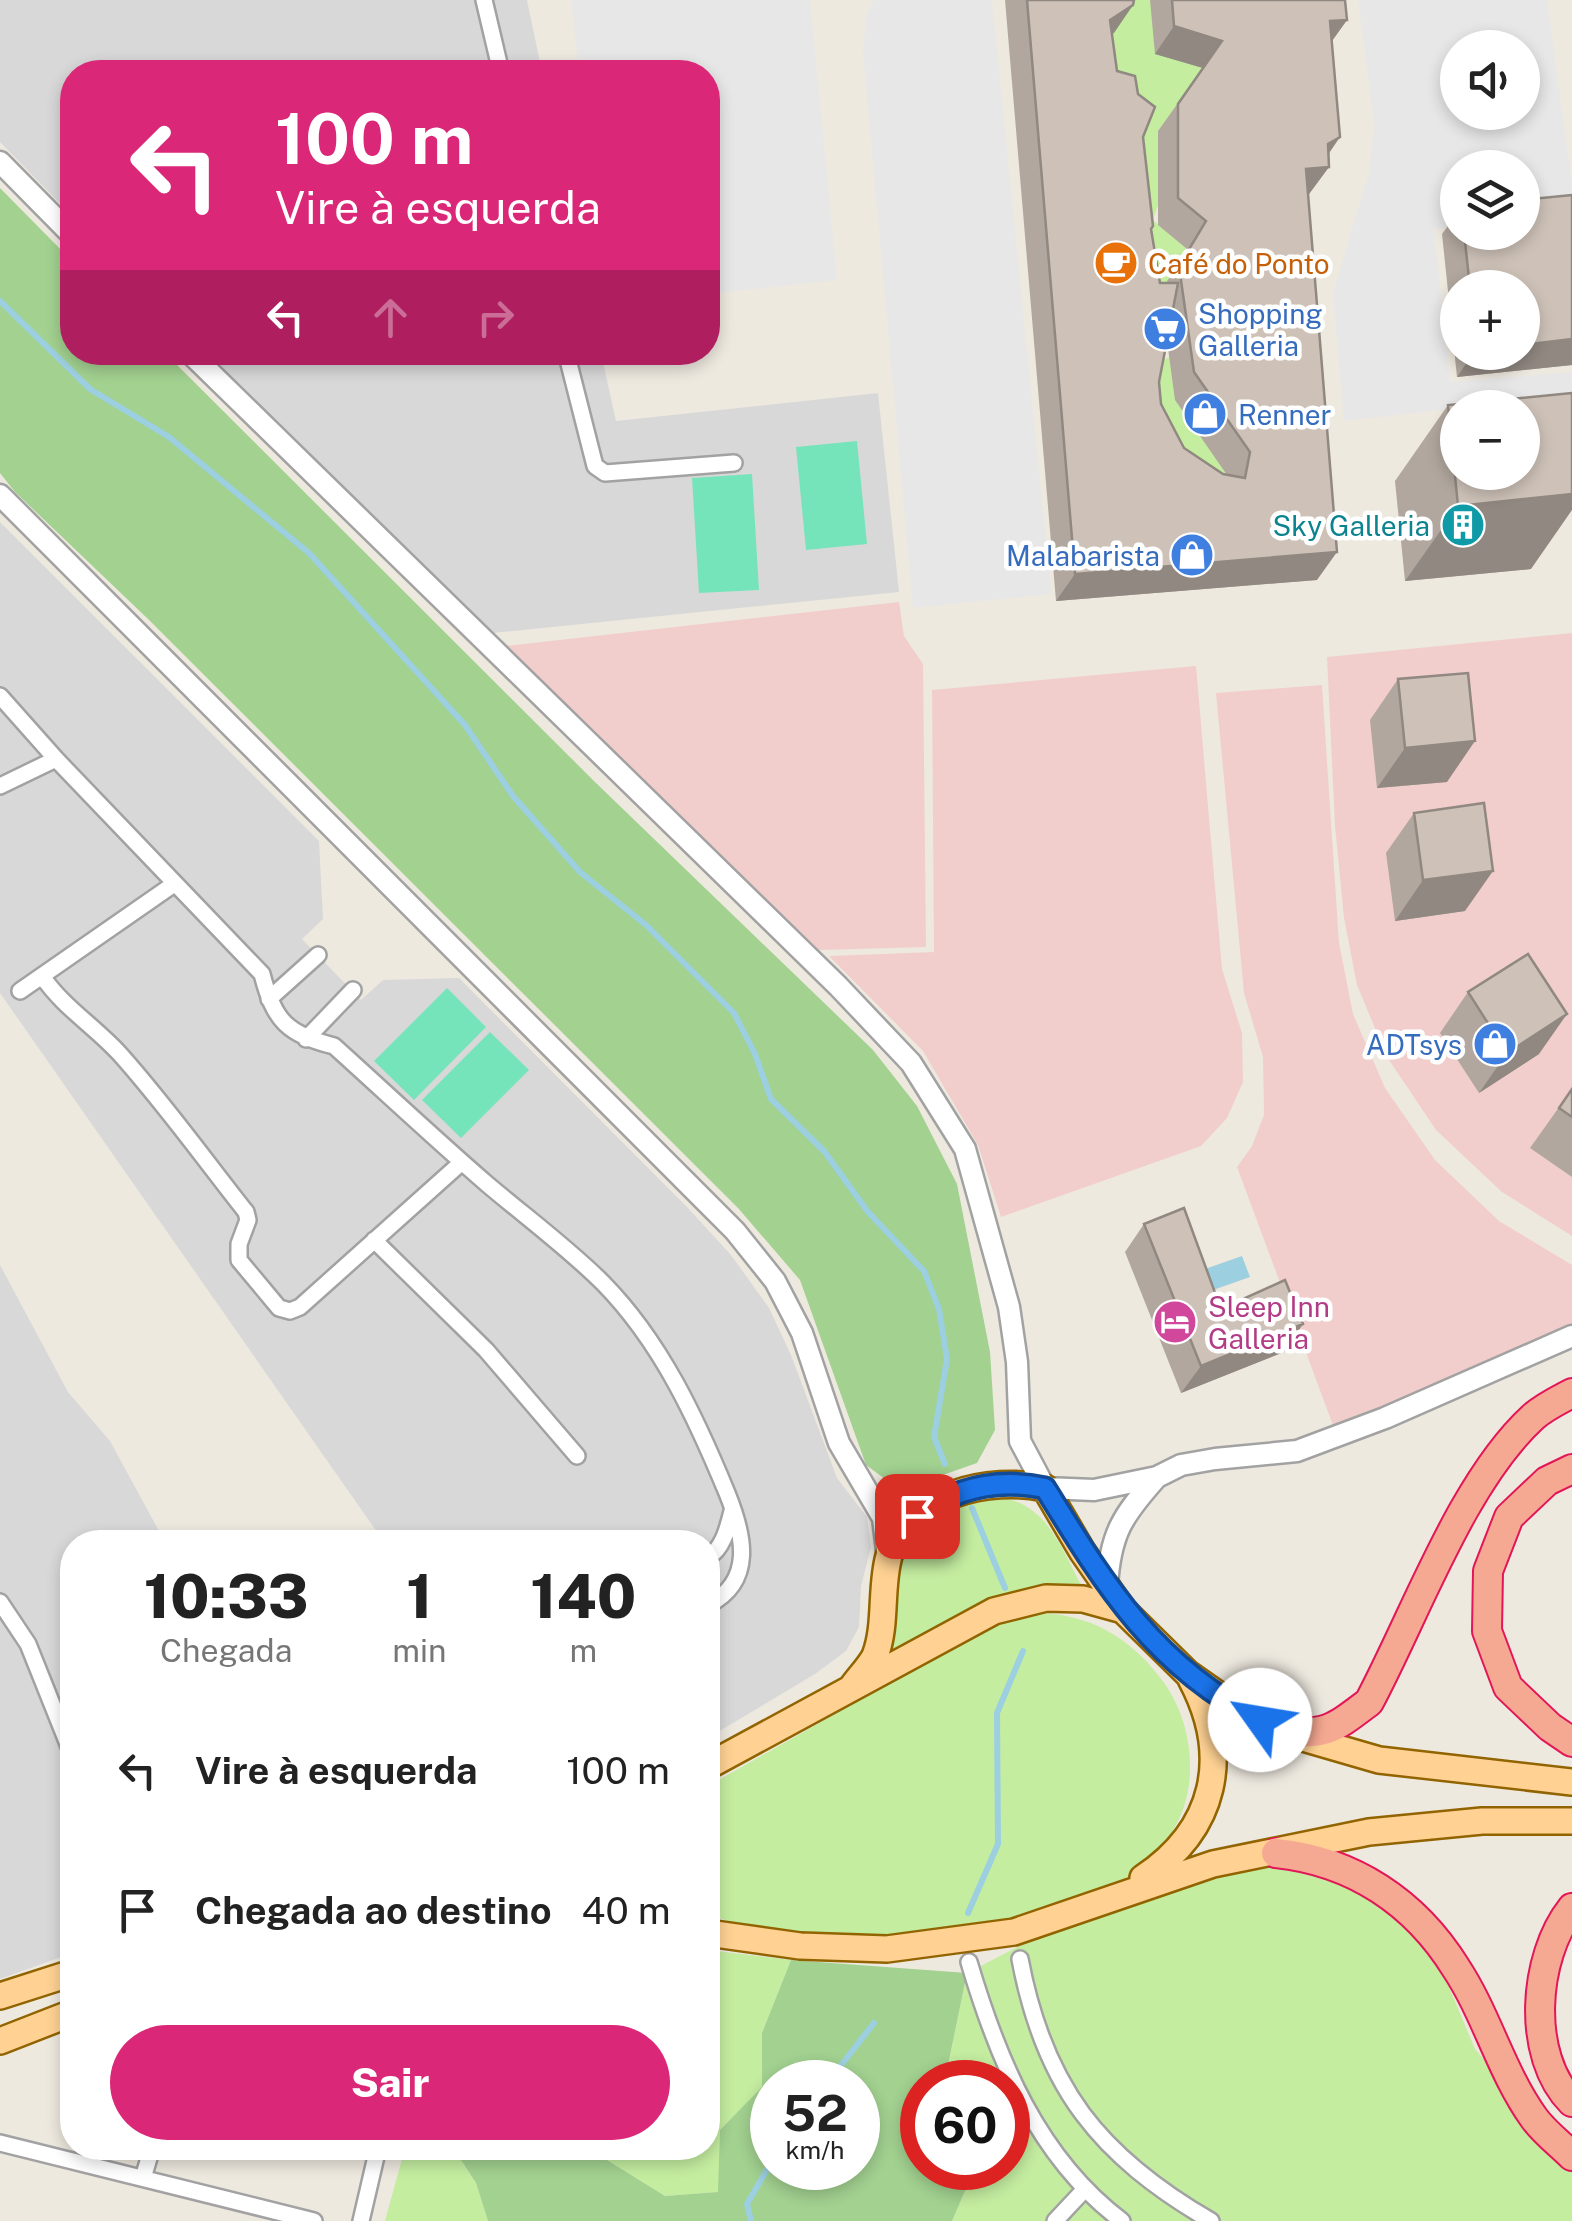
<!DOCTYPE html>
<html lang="pt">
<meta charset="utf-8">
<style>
body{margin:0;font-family:"Public Sans",sans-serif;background:#f2f2f2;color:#222;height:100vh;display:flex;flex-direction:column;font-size:38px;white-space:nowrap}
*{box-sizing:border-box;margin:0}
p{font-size:32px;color:#767676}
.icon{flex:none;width:55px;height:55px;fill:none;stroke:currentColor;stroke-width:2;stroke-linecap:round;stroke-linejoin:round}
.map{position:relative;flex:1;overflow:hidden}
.panel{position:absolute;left:60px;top:1530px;width:660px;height:630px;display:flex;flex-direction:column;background:#fff;border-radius:40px;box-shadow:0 5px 15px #0003}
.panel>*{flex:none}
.top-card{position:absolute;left:60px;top:60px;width:660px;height:305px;border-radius:40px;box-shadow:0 5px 15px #0003;background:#db2777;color:#fff;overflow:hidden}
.tools{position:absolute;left:1440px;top:30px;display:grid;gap:20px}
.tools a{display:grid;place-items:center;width:100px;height:100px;border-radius:50%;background:#fff;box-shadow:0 5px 15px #0003;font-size:50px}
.speed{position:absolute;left:750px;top:2060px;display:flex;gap:20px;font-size:50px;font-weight:700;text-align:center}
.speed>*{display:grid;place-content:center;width:130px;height:130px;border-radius:50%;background:#fff;box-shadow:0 5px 15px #0003;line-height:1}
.speed small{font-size:25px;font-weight:400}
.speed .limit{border:15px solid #d22;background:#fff;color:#111}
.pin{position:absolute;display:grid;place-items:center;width:85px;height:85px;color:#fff;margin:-42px;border-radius:20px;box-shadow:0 5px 15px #0006}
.me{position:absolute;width:110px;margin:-55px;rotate:302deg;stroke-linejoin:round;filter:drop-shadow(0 0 8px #0008)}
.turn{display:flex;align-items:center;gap:35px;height:210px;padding:0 50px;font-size:45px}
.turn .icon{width:130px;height:130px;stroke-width:2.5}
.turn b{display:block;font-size:70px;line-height:85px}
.lanes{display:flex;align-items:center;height:95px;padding:0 50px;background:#0003;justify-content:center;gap:50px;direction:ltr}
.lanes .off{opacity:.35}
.eta{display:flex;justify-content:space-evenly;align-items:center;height:170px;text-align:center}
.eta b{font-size:60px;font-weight:800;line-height:70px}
.action{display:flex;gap:20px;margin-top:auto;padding:20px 50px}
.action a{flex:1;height:115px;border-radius:60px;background:#db2777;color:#fff;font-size:40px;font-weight:800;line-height:115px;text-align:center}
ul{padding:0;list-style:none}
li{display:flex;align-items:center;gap:30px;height:140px;padding:0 50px}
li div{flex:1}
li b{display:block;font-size:38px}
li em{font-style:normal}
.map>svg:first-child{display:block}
.residential{fill:#d9d8d8}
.commercial{fill:#f1cecc}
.grass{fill:#c4eda0}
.forest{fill:#a2d190;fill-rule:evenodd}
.pitch{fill:#76e4bb}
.parking{fill:#e7e7e7;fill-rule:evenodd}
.water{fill:#9ccfdf}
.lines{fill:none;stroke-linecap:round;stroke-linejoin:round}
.stream{stroke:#9ccfdf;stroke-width:6}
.minor-casing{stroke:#a2a2a2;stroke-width:20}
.tertiary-casing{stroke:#a2a2a2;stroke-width:25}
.primary-casing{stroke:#926400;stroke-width:30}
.trunk-casing{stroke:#e21658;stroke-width:32}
.minor{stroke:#fff;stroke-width:15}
.tertiary{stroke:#fff;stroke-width:20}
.primary{stroke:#ffd293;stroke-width:25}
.trunk{stroke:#f6a992;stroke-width:28}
.wall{fill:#b1a79e;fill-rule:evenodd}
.shaded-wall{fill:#908881}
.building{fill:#cec2b8;stroke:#908881;stroke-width:2.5;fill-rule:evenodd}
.route-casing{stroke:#114b97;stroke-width:25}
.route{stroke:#1a73e8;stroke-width:18}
.labels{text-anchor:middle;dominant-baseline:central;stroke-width:9;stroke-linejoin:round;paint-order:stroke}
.food-label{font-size:28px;fill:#c56008;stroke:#fff;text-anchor:start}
.shop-label{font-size:28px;fill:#366cbe;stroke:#fff;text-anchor:start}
.culture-label{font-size:28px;fill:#0d838f;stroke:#fff;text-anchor:end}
.hotel-label{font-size:28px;fill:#b23c85;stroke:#fff;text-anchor:start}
</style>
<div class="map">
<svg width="1572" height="2221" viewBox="0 0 1572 2221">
<rect width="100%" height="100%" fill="#eee9df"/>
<path class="residential" d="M0 0H527L542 72H72V216L0 142Z
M206 353H601L616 421 878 393 899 592 492 633Z
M0 522 319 841 323 919 302 939 361 1000 383 980 459 978 687 1207 731 1255 769 1308 791 1355 837 1478 867 1517 871 1547 861 1586 859 1627 846 1651 815 1674 708 1738V1542H384L0 993Z
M0 1265 68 1392 110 1441 165 1542H72V1953L0 1979Z"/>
<path class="commercial" d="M899 602 904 636 923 664 926 947 819 950 506 646Z
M1572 633V1236L1502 1192 1436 1130 1387 1057 1357 985 1344 918 1335 826 1327 657Z
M1196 666 1222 969 1242 1033 1243 1082 1227 1118 1201 1146 1001 1217 978 1145 923 1051 829 956 934 952 932 690Z
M1322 685 1339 943 1353 1014 1385 1088 1435 1160 1499 1221 1572 1265V1343L1337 1436 1237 1167 1252 1146 1264 1115 1263 1057 1244 993 1216 693Z"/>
<path class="grass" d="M1117 0H1150L1203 69 1153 220 1187 249 1171 301 1134 272 1102 40Z
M1169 357 1230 480 1204 502 1144 385 1155 365Z
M997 1497C1049 1503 1061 1550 1084 1590L880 1666C894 1583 897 1510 997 1497Z
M1034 1613C1089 1613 1130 1637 1162 1680 1180 1704 1190 1735 1190 1765 1191 1814 1166 1851 1126 1878 1107 1890 1085 1896 1063 1903 972 1934 874 1943 779 1931 755 1928 728 1926 708 1911V1786L999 1621Z
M1311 1856 1385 1900 1444 1975 1475 2049 1535 2120 1572 2155V2221H952L975 2168H1008V2082L945 2081 967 1973 1109 1900Z
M708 1950 791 1960 762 2033 763 2087 720 2130 719 2192 665 2196 607 2160 567 2148H708Z
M405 2148H459V2157L476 2183 488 2221H385Z"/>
<path class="forest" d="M0 188 72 261V352L165 353 596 783 873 1050 917 1106 957 1184 990 1352 995 1430 977 1463 900 1490 866 1465 800 1280 738 1208 147 618 15 492 0 473Z
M791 1960 967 1973 945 2080 952 2082H922V2168H975L952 2221H488L476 2183 459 2157V2148H567L607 2160 665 2196 718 2192 720 2130 762 2087V2033ZM772 2082H858V2168H772Z"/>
<path class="pitch" d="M857 441 867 544 806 550 796 447Z
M752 474 759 590 699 593 692 478Z
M447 988 486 1027 414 1100 374 1061Z
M490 1032 529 1070 461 1138 422 1100Z"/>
<path class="parking" d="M571 0H810L837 280 708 294V72H579Z
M874 0H992L1051 594 913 608 863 52 866 17Z
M1358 0H1547L1572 186V214L1523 219 1522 168H1458L1457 226 1434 229 1450 382 1572 372V506L1522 408H1458L1344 421 1333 293 1369 172 1374 124ZM1458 48H1522V112H1458Z"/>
<path class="water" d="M1242 1256 1250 1277 1213 1290 1205 1269Z"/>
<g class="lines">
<path class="stream" d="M0 301 90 389 169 437 309 553 465 725 513 796 580 872 646 925 734 1013 755 1054 771 1099 824 1151 868 1212 924 1271 939 1309 947 1359 934 1437 945 1464
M972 1508 1005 1588
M968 1913 998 1844 997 1713 1023 1651
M828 2082 874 2023
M751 2221 747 2204 772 2161"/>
<defs>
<path id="minor" d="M484 0 501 72
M566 352 595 466 605 473 734 463
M0 696 56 759 262 974C274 1021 287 1034 334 1046 385 1092 435 1139 487 1184 526 1217 568 1248 603 1283 661 1342 696 1418 727 1493 744 1535 755 1581 708 1605
M0 786 56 759
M42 976C63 1007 94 1026 119 1053 164 1103 204 1159 246 1212L248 1220 239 1244V1260L279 1308 290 1311 300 1307 462 1162
M20 991 174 884
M269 999 318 955
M306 1039 353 990
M374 1240 486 1350 577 1456
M708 1557C723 1549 728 1527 732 1511
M0 1602 28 1644 72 1754
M1020 1959C1044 2087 1099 2156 1211 2221
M969 1962C998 2060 1038 2158 1122 2221
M0 2143 314 2221
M143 2178 152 2148
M361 2221 378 2148
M1055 2221 1085 2189"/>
<path id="tertiary" d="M0 162 72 235
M189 352 838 986 911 1063 965 1149 1009 1307 1017 1362 1020 1441 1045 1488 1094 1490 1157 1477 1181 1465 1215 1459 1297 1451 1385 1418 1572 1336
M0 495 735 1231 775 1281 802 1333 839 1443 883 1518 888 1559
M1107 1587C1110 1534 1122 1516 1157 1477"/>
<path id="primary" d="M852 1687C859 1677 870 1666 875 1656 887 1625 880 1587 889 1556 908 1494 990 1476 1045 1488L1082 1551 1123 1610
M708 1766 994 1611 1046 1598 1083 1599 1123 1610 1187 1673 1241 1711 1279 1731 1379 1760 1572 1782
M1143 1878C1216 1829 1232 1756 1191 1679
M708 1933 800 1946 887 1949 1014 1932 1213 1864 1369 1832 1482 1821H1572
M0 1996 72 1973
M0 2041 72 2013"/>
<path id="trunk" d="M1572 1469 1547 1481 1509 1517 1488 1571 1487 1631 1508 1687 1550 1727 1572 1742
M1279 1731C1326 1736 1332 1730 1369 1702 1415 1616 1462 1482 1533 1417 1544 1407 1559 1400 1572 1393
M1276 1853C1353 1861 1415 1902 1456 1968 1487 2015 1501 2072 1534 2118 1544 2132 1560 2144 1572 2156
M1572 1908C1533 1957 1526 2056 1572 2102"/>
</defs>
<use href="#minor" class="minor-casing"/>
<use href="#tertiary" class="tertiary-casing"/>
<use href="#primary" class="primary-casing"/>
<use href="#trunk" class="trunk-casing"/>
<use href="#minor" class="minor"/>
<use href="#tertiary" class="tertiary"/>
<use href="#primary" class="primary"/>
<use href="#trunk" class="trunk"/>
</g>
<path class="wall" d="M1005 0H1134L1133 5 1112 34 1117 71 1143 137 1151 229 1160 283H1166L1187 249 1158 225V131L1203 68 1155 54 1150 0H1345L1347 20 1331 42 1329 167 1309 194H1308L1317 580 1056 601ZM1167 341 1175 400 1227 475 1223 474 1184 448 1161 404 1159 382Z
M1458 212V232H1522L1572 365 1457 377 1442 234ZM1458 288H1522V352H1458Z
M1448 405 1531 569 1405 581 1395 481Z
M1398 679 1447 782 1377 788 1370 720Z
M1414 813 1465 911 1395 921 1386 853Z
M1468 992 1539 1054 1479 1093 1440 1033Z
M1572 1089V1177L1530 1148Z
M1144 1224 1221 1309 1284 1352 1181 1393 1125 1252Z"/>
<path class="shaded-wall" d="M1133 5 1114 33 1090 47 1110 20Z
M1347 20 1327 48 1330 21Z
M1174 26 1222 41 1203 68 1155 54Z
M1340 137 1321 165 1329 167 1309 194 1286 197 1306 169 1328 144Z
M1572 339V365L1457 377 1474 352H1522V345Z
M1572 494V510L1531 569 1405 581 1458 506Z
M1337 552 1317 580 1056 601 1075 574Z
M1475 741 1447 782 1377 788 1405 748Z
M1493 871 1465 911 1395 921 1423 880Z
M1567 1014 1539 1054 1479 1093 1507 1053Z
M1303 1324 1284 1352 1181 1393 1201 1366Z"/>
<path class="building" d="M1027 0H1134L1133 5 1110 20 1117 71 1135 76 1138 94 1155 107 1143 137 1153 226 1151 229 1160 283H1178L1159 382 1161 404 1184 448 1223 474 1245 478 1250 452 1194 372 1179 266 1206 221 1178 198V104L1222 41 1174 26 1172 0H1345L1347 20 1330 21 1340 137 1328 144 1329 167 1306 169 1337 552 1075 574Z
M1572 195V339L1522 345V288H1470L1464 232H1522V200Z
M1572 393V494L1458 506 1448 405ZM1458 408H1522V472H1458Z
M1468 673 1475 741 1405 748 1398 679Z
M1484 803 1493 871 1423 880 1414 813Z
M1528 954 1567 1014 1507 1053 1468 992Z
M1572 1089V1117L1559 1108Z
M1184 1208 1221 1309 1285 1280 1303 1324 1201 1366 1144 1224Z"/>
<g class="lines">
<defs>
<path id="route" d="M917 1516C956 1487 998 1478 1045 1488 1105 1585 1154 1666 1260 1720"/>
</defs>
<use href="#route" class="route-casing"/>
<use href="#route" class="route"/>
</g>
<defs>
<symbol id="cafe-disc" viewBox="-11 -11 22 22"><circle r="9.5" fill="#e8710a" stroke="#fff"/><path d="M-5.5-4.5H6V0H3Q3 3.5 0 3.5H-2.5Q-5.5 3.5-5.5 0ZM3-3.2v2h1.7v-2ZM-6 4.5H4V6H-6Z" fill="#fff"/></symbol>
<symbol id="supermarket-disc" viewBox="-11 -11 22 22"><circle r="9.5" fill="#3f7fe0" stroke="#fff"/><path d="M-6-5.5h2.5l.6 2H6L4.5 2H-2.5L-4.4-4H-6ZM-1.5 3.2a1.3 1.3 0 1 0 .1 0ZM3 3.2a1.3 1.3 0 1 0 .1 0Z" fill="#fff"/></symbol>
<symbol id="shop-disc" viewBox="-11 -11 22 22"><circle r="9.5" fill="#3f7fe0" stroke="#fff"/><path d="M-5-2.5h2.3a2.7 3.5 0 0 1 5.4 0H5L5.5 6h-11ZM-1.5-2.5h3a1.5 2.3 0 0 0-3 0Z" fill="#fff"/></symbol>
<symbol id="building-disc" viewBox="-11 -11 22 22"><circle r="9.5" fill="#0f9aa8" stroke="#fff"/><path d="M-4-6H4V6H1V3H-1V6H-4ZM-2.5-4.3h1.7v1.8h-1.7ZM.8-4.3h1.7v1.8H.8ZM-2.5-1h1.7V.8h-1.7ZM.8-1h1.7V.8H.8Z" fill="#fff"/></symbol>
<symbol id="hotel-disc" viewBox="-11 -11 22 22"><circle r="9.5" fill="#d1479c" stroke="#fff"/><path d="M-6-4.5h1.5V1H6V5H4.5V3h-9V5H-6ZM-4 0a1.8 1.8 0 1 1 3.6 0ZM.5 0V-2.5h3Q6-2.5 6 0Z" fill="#fff"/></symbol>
</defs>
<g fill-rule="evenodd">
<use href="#cafe-disc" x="1091" y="238" width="50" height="50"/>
<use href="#supermarket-disc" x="1140" y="304" width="50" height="50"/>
<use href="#shop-disc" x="1180" y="389" width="50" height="50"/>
<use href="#building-disc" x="1438" y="500" width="50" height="50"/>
<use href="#shop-disc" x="1167" y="530" width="50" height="50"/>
<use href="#shop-disc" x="1470" y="1019" width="50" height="50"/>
<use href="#hotel-disc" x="1150" y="1297" width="50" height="50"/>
</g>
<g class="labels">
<g class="food-label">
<text x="1148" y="263">Café do Ponto</text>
</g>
<g class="shop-label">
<text x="1198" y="313">Shopping<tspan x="1198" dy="32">Galleria</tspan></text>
<text x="1238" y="414">Renner</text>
<text x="1160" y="555" text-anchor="end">Malabarista</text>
<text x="1462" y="1044" text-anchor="end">ADTsys</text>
</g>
<g class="culture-label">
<text x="1430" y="525">Sky Galleria</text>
</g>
<g class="hotel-label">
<text x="1208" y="1306">Sleep Inn<tspan x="1208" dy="32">Galleria</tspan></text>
</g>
</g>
</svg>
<div class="tools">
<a><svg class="icon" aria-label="sound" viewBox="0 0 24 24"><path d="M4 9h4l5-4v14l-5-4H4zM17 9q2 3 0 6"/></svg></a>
<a><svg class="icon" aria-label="layers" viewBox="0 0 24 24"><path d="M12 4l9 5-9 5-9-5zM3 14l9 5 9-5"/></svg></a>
<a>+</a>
<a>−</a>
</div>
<div class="speed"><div>52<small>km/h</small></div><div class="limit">60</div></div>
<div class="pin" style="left:917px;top:1516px;background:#d93025"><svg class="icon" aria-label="arrive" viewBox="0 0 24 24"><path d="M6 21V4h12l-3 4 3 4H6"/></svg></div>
<svg class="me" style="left:1260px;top:1720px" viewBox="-20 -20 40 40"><circle r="19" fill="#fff"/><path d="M0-13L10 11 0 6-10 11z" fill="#1a73e8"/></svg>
<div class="top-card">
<div class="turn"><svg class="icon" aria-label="left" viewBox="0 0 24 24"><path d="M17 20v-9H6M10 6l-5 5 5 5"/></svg><div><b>100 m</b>Vire à esquerda</div></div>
<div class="lanes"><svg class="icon" aria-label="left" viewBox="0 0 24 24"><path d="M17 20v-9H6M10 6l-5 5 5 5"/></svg><svg class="icon off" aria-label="ahead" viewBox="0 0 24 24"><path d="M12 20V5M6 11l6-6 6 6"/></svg><svg class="icon off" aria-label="right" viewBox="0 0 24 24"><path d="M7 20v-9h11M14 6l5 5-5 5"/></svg></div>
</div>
<section class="panel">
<div class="eta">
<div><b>10:33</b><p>Chegada</p></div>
<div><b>1</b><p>min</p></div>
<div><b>140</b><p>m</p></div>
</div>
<ul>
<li><svg class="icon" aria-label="left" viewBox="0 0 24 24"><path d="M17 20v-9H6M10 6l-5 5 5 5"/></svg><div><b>Vire à esquerda</b></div><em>100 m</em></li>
<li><svg class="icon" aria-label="arrive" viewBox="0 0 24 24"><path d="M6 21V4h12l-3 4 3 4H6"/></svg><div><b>Chegada ao destino</b></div><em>40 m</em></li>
</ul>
<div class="action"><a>Sair</a></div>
</section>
</div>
